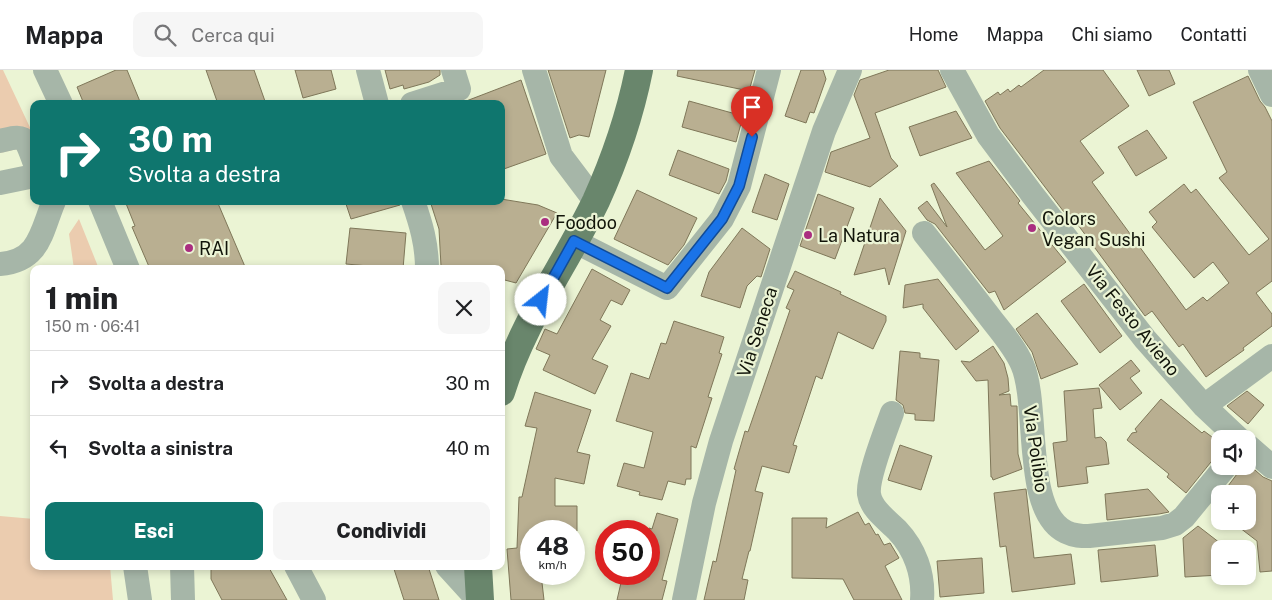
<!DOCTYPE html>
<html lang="it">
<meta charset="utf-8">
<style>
body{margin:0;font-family:"Public Sans",sans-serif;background:#f6f6f6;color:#202124;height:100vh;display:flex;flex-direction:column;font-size:19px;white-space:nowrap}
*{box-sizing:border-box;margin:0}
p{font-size:16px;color:#757577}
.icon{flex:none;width:28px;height:28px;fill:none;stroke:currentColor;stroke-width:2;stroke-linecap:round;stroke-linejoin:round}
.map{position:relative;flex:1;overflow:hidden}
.sheet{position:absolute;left:30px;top:195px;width:475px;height:305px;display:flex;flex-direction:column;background:#fff;border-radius:10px;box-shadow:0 2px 8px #0003}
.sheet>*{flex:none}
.top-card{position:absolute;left:30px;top:30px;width:475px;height:105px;border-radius:10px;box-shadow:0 2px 8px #0003;background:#0f766e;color:#fff;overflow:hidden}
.fabs{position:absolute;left:1211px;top:360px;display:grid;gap:10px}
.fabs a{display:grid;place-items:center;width:45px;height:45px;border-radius:10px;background:#fff;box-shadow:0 2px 8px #0003;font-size:25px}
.speed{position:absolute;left:520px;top:450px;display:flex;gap:10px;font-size:25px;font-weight:700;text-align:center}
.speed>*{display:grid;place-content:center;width:65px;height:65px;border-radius:50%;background:#fff;box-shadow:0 2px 8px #0003;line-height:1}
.speed small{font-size:12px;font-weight:400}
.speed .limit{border:8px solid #d22;background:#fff;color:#111}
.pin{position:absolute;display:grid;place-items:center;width:42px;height:42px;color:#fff;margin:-51px -21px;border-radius:50% 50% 50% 0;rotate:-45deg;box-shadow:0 0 5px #0007}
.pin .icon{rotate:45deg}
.me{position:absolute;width:55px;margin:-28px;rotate:29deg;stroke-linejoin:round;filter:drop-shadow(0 0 4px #0008)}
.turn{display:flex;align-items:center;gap:18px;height:105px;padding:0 15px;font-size:22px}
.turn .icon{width:65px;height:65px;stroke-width:2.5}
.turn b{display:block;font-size:35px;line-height:42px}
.round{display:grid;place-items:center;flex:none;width:52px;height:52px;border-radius:10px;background:#f6f6f6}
.headline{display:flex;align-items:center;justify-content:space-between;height:85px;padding:0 15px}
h1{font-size:30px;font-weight:800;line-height:38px}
.action{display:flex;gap:10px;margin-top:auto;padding:10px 15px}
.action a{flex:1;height:58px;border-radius:10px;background:#0f766e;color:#fff;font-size:20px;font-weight:800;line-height:58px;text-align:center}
.action a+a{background:#f6f6f6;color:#202124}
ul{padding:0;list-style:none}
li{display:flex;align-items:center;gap:15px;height:65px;padding:0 15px;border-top:1px solid #e0e0e0}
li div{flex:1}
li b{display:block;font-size:19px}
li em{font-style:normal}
header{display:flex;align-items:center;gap:30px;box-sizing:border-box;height:70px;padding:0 25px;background:#fff;border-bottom:1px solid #e0e0e0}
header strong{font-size:24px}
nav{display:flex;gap:28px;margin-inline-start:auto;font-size:18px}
.search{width:350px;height:45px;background:#f6f6f6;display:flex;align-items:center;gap:12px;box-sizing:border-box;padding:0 18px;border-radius:10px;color:#757577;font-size:19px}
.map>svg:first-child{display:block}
.green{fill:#ebccaf}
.building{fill:#b9af91;stroke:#7f7759}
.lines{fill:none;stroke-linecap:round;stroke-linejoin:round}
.minor{stroke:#a6b6a8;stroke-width:24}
.major{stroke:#69866c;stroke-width:28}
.route-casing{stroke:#114b97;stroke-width:12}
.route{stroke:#1a73e8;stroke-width:9}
.poi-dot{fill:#aa2e80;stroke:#ebf4d4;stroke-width:2}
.labels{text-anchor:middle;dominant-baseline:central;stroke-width:4.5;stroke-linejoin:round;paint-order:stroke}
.poi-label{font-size:18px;fill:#111409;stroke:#ebf4d4;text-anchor:start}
.street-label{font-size:18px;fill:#111409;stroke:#ebf4d4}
</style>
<header>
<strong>Mappa</strong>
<div class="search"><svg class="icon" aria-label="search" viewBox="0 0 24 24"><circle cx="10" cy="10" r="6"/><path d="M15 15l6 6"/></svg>Cerca qui</div>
<nav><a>Home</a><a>Mappa</a><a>Chi siamo</a><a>Contatti</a></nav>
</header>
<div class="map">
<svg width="1272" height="530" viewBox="0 0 1272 530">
<rect width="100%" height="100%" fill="#ebf4d4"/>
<path class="green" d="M0 0H3L34 66V75L0 83Z
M79 149 99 199H74L69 164Z
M0 446 34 449V496H110L113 530H0Z"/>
<path class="building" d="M116 0H127L141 34H84L77 17Z
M206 0H254L266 34H218Z
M295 0H331L336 19 303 28Z
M385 0H440V5L429 12 404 19 403 15 390 19Z
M548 0H606L589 67 579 65 570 68Z
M678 0H755L749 21 677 6Z
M801 0H823L826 9 814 43 810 42 806 53 785 46Z
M889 0H938L946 17 875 43 891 88 898 96 870 117 825 102 831 82 870 68 854 25 860 10Z
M1044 0H1103L1129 36 1080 71 1104 103 1092 112 1186 240 1203 227 1207 231 1229 213 1213 192 1194 208 1152 157 1157 152 1149 142 1184 114 1191 123 1196 119 1249 185 1269 169 1219 108 1227 102 1193 32 1248 6 1260 31 1265 37 1272 51V211L1256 223 1272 244V256L1243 278 1244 280 1206 307 1183 274 1179 277 1152 241 1145 246 1067 140 1064 142 1000 58 985 31 998 22 1000 25 1008 19 1010 22 1019 15 1021 17Z
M1137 0H1169L1175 14 1149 26Z
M521 10 546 84 501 100V34L461 33Z
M689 31 743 46 736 72 682 57Z
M956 41 972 68 920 86 909 57Z
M1147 60 1167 88 1136 106 1118 77Z
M678 80 729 99 726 111 719 124 669 105Z
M989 91 1020 131 1018 133 1066 192 1004 240 995 221 989 223 935 154 927 150 918 138 927 131 947 157 931 115 934 113 985 180 1003 166 956 103Z
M765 104 789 114 777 150 752 142Z
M637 120 697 148 684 175 668 195 614 169Z
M818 124 854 138 835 189 800 176Z
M880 128 906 161 889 215 885 198 854 205Z
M501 129 538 135 557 143 516 213 501 209V199H455L441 196 439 159 431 134 437 131H501Z
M125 131H217L246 199H150L132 157 135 156Z
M345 131H400V135L351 149Z
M350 158 406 163 403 199 346 194Z
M742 158 770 179 761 207 757 206 747 216 740 238 701 226 709 202Z
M592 199 630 220 622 235 611 230 600 250 611 256 592 289 608 296 595 324 543 300 550 285 536 279 545 259 557 264Z
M795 201 841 222 840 224 886 246V251L873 279 838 262 822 309 816 306 793 375 797 376 789 403 762 396 755 421 763 423 750 481H749L742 509 748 510 744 530H704L713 491 716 492 736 400 734 399 745 361 748 362 790 240 786 238 794 220 787 217Z
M938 209 979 261 956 280 923 238V234L903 238 905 215Z
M1084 214 1122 266 1100 283 1061 231Z
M1037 243 1078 294 1041 309 1032 282 1016 259Z
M674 251 724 267 719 283 722 284 708 327 712 328 696 378 691 376V409H686L685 415 668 411 662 430 639 425 640 422 617 416 624 393 644 398 653 362 616 351 631 303 649 309 661 273 666 274Z
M993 276 1004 293 1008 308 1009 321 999 325 1010 324 1011 336H1017L1018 384 1022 399 993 410 992 407H991L988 310 976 311 961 291 970 292Z
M900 281 920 283V288L939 290 934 351 915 350V344L905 343 903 335 896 330Z
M1131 290 1140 301 1130 308 1142 323 1120 340 1099 315Z
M1099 318 1102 338 1093 339 1095 368 1101 367 1106 372 1109 394 1086 397 1088 413 1058 417 1053 373 1067 371 1064 321Z
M1247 321 1264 335 1248 354 1227 336Z
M535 322 591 340 577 382 590 385 584 414 555 408V436H577V461H531V504H541L544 530H511L507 479 517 478 519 427H522L537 358 525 356Z
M1161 329 1202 363 1204 361 1220 373V384L1215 387 1186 423 1167 407 1169 404 1127 370 1132 363 1137 362 1135 359Z
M900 375 932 386 921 420 888 410Z
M1248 394 1263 407 1272 411V501L1260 502 1257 471 1231 451H1248V424H1222L1243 396H1248Z
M1026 419 1034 488 1071 484 1075 514 1012 522 1006 476 1000 477 994 423Z
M1148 419 1169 442 1159 444 1107 450 1105 424Z
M858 442 865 455 869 453 876 465 878 464 884 475 890 473 899 488 885 496 902 530H854L843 509 792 508V448H827L826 458Z
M657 443 678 449 662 510 667 511 662 530H617L623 504H634L649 507V458L652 459Z
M1198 456 1220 473V505L1185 507 1183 468Z
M1155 475 1158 506 1101 512 1098 480Z
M982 488 984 523 940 527 937 491Z
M211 496H268L287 530H222L211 509Z
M393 496H428L439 530H404Z"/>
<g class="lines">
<path class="minor" d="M45 0 61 34
M368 0 377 34
M534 0 561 86 595 131
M952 0 988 65 1032 124 1145 269 1204 336 1239 369
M1260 0 1272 25
M412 34 459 19 453 0
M0 71C26 64 25 67 34 91
M0 113 34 106
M100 131 128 199
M413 131C421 154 427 174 427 199
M924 163C947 192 970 221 992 250 1003 264 1015 278 1022 294 1040 334 1022 441 1066 462 1074 466 1081 466 1089 466L1162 458 1175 454 1184 447 1226 396
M574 171 667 218 722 149 739 116 769 0
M0 194C40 191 41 162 54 131
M1204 336 1272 286
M892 343C886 360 867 408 869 424 871 439 887 450 897 460 915 479 924 504 922 530
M1248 376 1272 397
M135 496 140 530
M182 496 183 530
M296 496 314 530
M447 496 478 530
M684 530 704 433 721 371 824 61 850 0"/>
<path class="major" d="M501 322C523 251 564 197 596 131 615 89 630 45 639 0
M478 496 480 530"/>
</g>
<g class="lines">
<defs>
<path id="route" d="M541 230 574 171 667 218 722 149 739 116 752 67"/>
</defs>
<use href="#route" class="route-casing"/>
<use href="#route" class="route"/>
</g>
<g class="poi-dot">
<circle cx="545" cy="152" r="5"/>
<circle cx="1032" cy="158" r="5"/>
<circle cx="808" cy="165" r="5"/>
<circle cx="189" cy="178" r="5"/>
</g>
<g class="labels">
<g class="poi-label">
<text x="1042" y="148">Colors<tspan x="1042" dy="21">Vegan Sushi</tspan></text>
<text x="555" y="152">Foodoo</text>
<text x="818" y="165">La Natura</text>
<text x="199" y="178">RAI</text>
</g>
<g class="street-label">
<text transform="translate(1133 250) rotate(51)">Via Festo Avieno</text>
<text transform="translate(757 262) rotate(-72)">Via Seneca</text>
<text transform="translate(1036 379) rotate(82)">Via Polibio</text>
</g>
</g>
</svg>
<div class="fabs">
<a><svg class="icon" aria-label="sound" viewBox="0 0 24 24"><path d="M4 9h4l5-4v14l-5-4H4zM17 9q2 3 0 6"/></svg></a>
<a>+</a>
<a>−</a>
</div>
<div class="speed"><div>48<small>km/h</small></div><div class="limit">50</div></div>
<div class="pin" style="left:752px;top:67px;background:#d93025"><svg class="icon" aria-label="arrive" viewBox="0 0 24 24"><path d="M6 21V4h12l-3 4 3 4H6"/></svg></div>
<svg class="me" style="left:541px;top:230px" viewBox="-20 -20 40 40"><circle r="19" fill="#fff"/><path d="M0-13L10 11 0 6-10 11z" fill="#1a73e8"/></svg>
<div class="top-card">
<div class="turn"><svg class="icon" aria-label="right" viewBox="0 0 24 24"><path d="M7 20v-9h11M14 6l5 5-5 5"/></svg><div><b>30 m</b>Svolta a destra</div></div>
</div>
<section class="sheet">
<div class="headline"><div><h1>1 min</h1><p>150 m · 06:41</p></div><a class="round"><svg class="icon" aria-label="close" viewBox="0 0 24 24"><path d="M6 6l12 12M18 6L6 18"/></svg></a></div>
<ul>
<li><svg class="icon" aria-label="right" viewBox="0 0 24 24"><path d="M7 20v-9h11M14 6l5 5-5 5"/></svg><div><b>Svolta a destra</b></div><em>30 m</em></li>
<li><svg class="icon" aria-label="left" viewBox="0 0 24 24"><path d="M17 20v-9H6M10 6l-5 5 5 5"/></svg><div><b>Svolta a sinistra</b></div><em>40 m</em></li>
</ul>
<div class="action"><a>Esci</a><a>Condividi</a></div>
</section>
</div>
